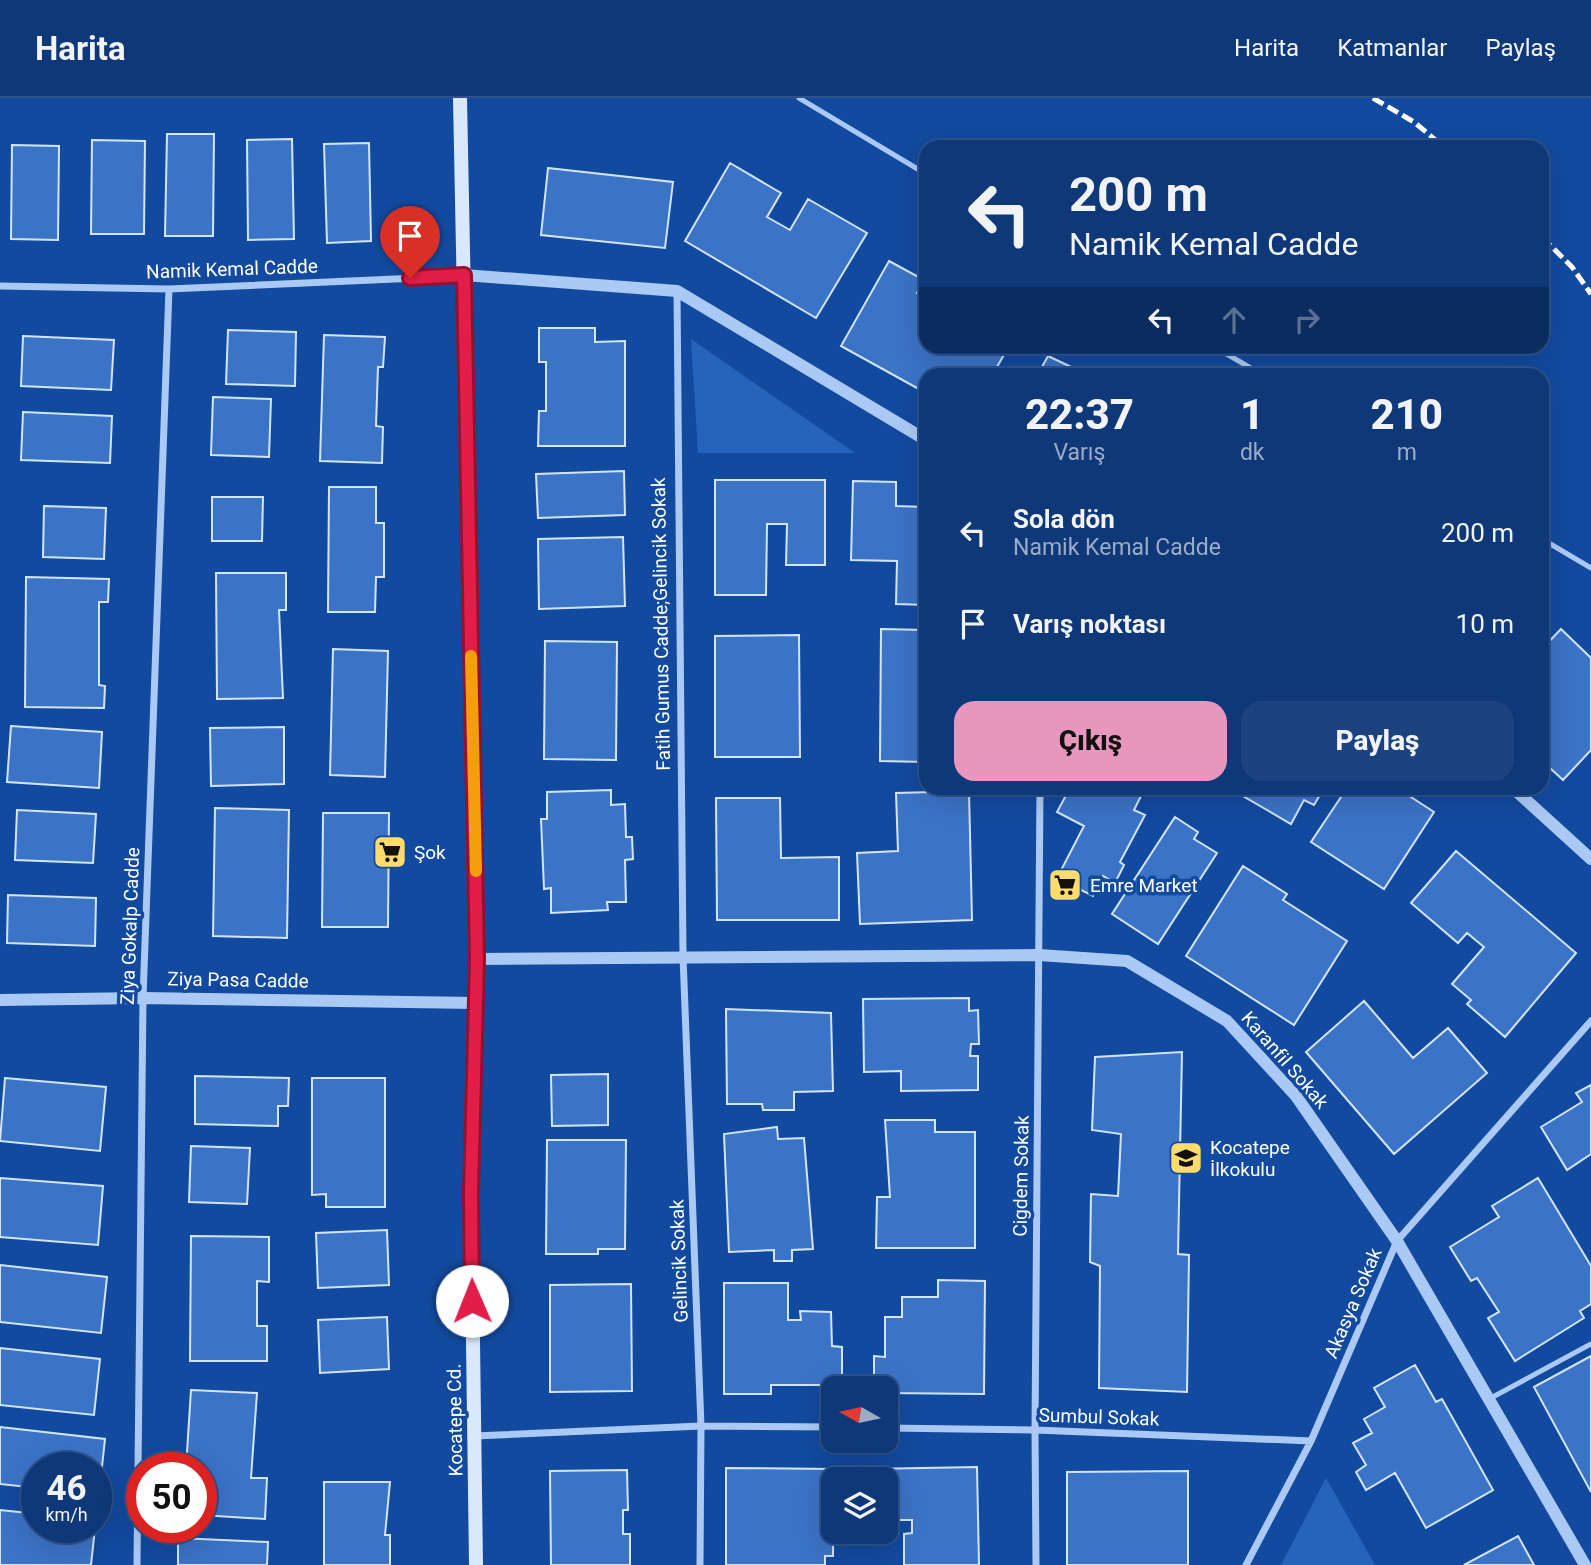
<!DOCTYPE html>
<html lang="tr">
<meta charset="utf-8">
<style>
body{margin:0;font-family:Roboto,sans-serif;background:#1c437f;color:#f1f3f6;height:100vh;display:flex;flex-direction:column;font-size:26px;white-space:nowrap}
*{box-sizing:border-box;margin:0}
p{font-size:23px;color:#9bacc6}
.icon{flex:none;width:38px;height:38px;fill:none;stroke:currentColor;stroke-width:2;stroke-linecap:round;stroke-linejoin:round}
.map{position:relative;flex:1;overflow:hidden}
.panel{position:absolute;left:919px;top:270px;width:630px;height:427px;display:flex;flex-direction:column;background:#0e3877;border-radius:21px;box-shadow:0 7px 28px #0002,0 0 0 2px #2e5289}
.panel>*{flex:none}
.hud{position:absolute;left:919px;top:42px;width:630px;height:214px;border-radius:21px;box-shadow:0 7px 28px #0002,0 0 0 2px #2e5289;background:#0e3877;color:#f1f3f6;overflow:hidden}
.needle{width:46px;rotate:279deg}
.controls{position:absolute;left:821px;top:1278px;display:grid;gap:14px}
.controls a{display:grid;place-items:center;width:77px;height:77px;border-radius:14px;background:#0e3877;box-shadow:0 7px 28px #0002,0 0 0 2px #2e5289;font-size:35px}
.speed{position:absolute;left:21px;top:1354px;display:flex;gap:14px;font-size:35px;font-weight:700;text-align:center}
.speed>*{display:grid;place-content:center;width:91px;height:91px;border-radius:50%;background:#0e3877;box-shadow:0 7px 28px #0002,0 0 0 2px #2e5289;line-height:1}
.speed small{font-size:18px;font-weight:400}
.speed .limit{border:10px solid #d22;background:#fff;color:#111}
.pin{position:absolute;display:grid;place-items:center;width:60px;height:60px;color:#fff;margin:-72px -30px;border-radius:50% 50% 50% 0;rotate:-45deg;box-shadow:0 0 7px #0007}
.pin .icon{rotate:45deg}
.me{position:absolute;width:77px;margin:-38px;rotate:359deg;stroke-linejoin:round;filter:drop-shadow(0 0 5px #0008)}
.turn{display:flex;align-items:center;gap:24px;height:147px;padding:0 35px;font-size:32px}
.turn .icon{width:91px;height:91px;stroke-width:2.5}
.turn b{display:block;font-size:49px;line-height:60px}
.lanes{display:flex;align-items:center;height:66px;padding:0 35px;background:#0003;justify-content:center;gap:35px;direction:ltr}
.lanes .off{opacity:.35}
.eta{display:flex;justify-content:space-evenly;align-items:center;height:119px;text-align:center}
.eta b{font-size:42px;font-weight:800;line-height:49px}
.cta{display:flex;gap:14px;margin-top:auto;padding:14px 35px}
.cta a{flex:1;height:80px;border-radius:21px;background:#e797bd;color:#111;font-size:28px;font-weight:800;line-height:80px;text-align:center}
.cta a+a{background:#1c437f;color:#f1f3f6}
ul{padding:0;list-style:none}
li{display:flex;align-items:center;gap:21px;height:91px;padding:0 35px}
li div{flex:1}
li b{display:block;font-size:26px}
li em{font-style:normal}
header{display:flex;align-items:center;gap:42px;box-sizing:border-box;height:98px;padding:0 35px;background:#0e3877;border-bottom:2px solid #2e5289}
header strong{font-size:33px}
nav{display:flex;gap:38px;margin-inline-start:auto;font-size:24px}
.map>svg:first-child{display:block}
.green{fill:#2563bd}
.building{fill:#3b73c6;stroke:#d3e4fe;stroke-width:2}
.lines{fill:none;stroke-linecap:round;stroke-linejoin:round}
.service{stroke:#aac9f4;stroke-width:5}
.minor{stroke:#aac9f4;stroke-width:7}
.tertiary{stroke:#aac9f4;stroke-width:12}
.secondary{stroke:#dae8fd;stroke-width:14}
.rail{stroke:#fff;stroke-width:5;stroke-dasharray:12 5;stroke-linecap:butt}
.route-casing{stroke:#92132f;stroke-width:18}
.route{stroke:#e11d48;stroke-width:12}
.slow{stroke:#f59e0b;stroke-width:12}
.labels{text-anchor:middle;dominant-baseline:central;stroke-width:7;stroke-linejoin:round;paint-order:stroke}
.street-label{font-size:19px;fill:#fff;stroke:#124a9f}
.poi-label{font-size:19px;fill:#fff;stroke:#124a9f;text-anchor:start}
</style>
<header>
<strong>Harita</strong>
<nav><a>Harita</a><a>Katmanlar</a><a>Paylaş</a></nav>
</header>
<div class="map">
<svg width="1591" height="1467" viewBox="0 0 1591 1467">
<rect width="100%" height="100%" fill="#124a9f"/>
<path class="green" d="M691 241 855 355H698Z
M1326 1380 1375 1467H1281Z"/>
<path class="building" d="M167 36H214L213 138H165Z
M292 41 294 141 248 142 247 42Z
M92 42 145 43 144 136H91Z
M369 45 371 143 327 145 324 46Z
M12 47 59 48 58 142 11 141Z
M730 65 781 95 767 119 790 132 808 101 867 135 816 220 685 143Z
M548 70 673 84 665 150 541 137Z
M889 163 924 182 917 195 926 199V248H1009L993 276H926V295L841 248Z
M539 230H595V244L625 243V348H538L539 313H546V264H539Z
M228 232 296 234 295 288 226 286Z
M324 237 385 239 383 269H378L376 328 383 329 382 365 320 363Z
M23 238 114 242 111 292 21 288Z
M1048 258 1086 276H1038Z
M213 299 271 301 269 359 211 357Z
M23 314 112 318 110 365 21 362Z
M624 373 625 417 538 420 536 376Z
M715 382H825V467H786L787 426H767L766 497H715Z
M853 383 896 384V408L926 409V507L896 506 897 463 851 462Z
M329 389H376V425H384V479H376L375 514H328Z
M212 399H263L262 443H212Z
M44 408 106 410 104 461 43 459Z
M623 439 625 508 539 511 538 441Z
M216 475H286V512H279L283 600 217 601Z
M26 479 109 481 108 504H99V587L105 588 104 610 25 609Z
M881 531 926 532V664L880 663Z
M1561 531 1591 560V652L1563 682 1550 670 1542 677V551Z
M799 537 800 659H715V538Z
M545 543 617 544 616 662 544 661Z
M333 551 388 553 385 679 330 677Z
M11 628 102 634 99 690 7 684Z
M284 629V686L211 688 210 630Z
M1070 690H1135L1143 694 1134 712 1145 717 1120 764 1124 767 1115 785 1103 778 1093 798 1057 780 1084 728 1057 714Z
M1229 690H1324L1314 707 1304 702 1291 726Z
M1347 690H1397L1434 714 1384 791 1311 744Z
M611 692V707L625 706 626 739H632L633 761 625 762 626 804H607L608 812 551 815V790L544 791 541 721H547V694Z
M969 693 972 822 860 826 857 755 898 753 896 695Z
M716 700H780L781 760 839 759V822H717Z
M215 710 289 712 287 840 213 838Z
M17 712 96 716 93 765 15 762Z
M323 715H389L388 829H322Z
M1175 719 1198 734 1194 741 1217 755 1158 846 1112 816Z
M1456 753 1576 855 1505 939 1467 906 1471 902 1452 886 1484 849 1467 835 1458 845 1411 805Z
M1243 768 1287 796 1283 802 1347 843 1294 927 1186 858Z
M8 797 96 800 95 848 7 845Z
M969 900V913L978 912 979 946H971L970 958H978V992L901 993V973L864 974 863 901Z
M1364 903 1413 960 1448 930 1487 975 1394 1056 1306 954Z
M726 911 831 915 833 993 794 994V1012H763L762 1006H727Z
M1182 954 1178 1156 1189 1157 1187 1294 1099 1290 1100 1168 1090 1164 1091 1096 1118 1098 1121 1036 1092 1032 1095 959Z
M608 976V1027L552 1028 551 977Z
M195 978 289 980 288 1008H278V1028L195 1026Z
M5 980 106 989 100 1053 0 1043Z
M312 980H385V1109H326V1096L312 1097Z
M1591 987V1056L1567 1072 1541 1029 1582 1004 1576 995Z
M885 1022H935V1034H975V1150H876L877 1099H890Z
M777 1029 778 1041 804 1040 813 1151 792 1152V1163H774V1152L729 1154 724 1036Z
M547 1042H626L625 1151H598V1156H546Z
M191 1048 250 1050 247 1106 189 1104Z
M0 1080 103 1088 98 1147 0 1139Z
M1538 1080 1591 1168V1206L1580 1213 1584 1220 1515 1263 1488 1220 1499 1214 1477 1180 1471 1183 1450 1149 1499 1119 1492 1108Z
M387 1132 389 1187 318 1190 316 1135Z
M191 1138 269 1139V1184L257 1183V1228H267V1263H190Z
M0 1167 107 1179 101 1235 0 1224Z
M938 1182 985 1183 984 1296 886 1295V1290H874V1258L885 1259V1219H902V1199H938Z
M724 1185H788V1222H801L800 1213 831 1214 832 1248 842 1249V1287H771V1296H724Z
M631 1186 632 1293 550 1294V1187Z
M387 1219 389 1271 320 1275 318 1222Z
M0 1250 100 1261 94 1317 0 1307Z
M1591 1258V1394L1534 1289Z
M1415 1267 1436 1304 1442 1301 1493 1392 1426 1430 1395 1375 1366 1392 1356 1374 1366 1367 1353 1345 1372 1335 1364 1321 1385 1309 1374 1290Z
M191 1292 257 1295 251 1380H267L265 1421 201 1417V1370H186Z
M0 1329 105 1341 99 1396H96V1370H37V1390L0 1386Z
M977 1369 979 1467H904V1436L912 1435V1422H886V1381H869L868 1371Z
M726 1370 834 1371 833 1458H825V1467H726Z
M627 1372 628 1412H623V1436H630V1467H551L550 1373Z
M1188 1373V1467H1067V1374Z
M324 1384H390L385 1437H390V1467H324Z
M0 1412 37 1416V1430H95L91 1467H0Z
M1518 1438 1534 1467H1464Z
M178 1440 268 1444 267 1467H178Z"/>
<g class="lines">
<path class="service" d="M799 0 926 76
M1213 248 1261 276
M1542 441 1591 470
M1489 1301 1591 1246"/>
<path class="minor" d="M0 188 169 191 463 178
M677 193 683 858 701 1328 700 1467
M886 1330 1035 1332 1311 1343
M474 1338 701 1328 833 1329
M137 1467 143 900 169 191
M1036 1467 1035 1332 1040 690
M1246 1467 1311 1343 1397 1143 1591 923"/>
<path class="tertiary" d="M464 177 677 193 926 342
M1513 690 1591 761
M477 861 1039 857 1127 863 1227 923 1296 998 1397 1143 1585 1467
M0 902 143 900 476 905"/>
<path class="secondary" d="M460 0 477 861 471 1094 476 1467"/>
<path class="rail" d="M1373 0 1414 24 1444 49
M1542 139 1572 169 1591 196"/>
</g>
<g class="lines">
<defs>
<path id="route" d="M410 180 464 177 477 861 471 1094 472 1203"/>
</defs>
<use href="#route" class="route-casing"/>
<use href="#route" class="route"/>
<path class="slow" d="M471 558 476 773"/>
</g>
<defs>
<symbol id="supermarket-square" viewBox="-11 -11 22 22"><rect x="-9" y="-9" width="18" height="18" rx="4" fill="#ffdb6d" stroke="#124a9f"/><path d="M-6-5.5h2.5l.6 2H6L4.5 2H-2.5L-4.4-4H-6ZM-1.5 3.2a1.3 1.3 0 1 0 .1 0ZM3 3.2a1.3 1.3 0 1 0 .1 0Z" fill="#111"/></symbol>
<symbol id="school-square" viewBox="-11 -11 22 22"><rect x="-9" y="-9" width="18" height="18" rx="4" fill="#ffdb6d" stroke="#124a9f"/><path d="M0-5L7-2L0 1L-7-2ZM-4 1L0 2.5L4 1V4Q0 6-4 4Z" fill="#111"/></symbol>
</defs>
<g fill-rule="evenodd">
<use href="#supermarket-square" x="371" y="735" width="38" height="38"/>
<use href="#supermarket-square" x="1046" y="768" width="38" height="38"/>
<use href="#school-square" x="1167" y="1041" width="38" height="38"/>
</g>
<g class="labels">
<g class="street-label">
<text transform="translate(232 171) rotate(-2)">Namik Kemal Cadde</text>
<text transform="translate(661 526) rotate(-91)">Fatih Gumus Cadde;Gelincik Sokak</text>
<text transform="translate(130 828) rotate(-88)">Ziya Gokalp Cadde</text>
<text transform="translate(238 882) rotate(1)">Ziya Pasa Cadde</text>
<text transform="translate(1285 962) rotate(49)">Karanfil Sokak</text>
<text transform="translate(1021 1078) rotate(-89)">Cigdem Sokak</text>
<text transform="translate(679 1163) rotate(-92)">Gelincik Sokak</text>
<text transform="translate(1353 1205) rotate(-67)">Akasya Sokak</text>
<text transform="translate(1099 1319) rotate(2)">Sumbul Sokak</text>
<text transform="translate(455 1322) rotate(-91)">Kocatepe Cd.</text>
</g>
<g class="poi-label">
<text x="414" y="754">Şok</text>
<text x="1090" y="787">Emre Market</text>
<text x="1210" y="1049">Kocatepe<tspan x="1210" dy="22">İlkokulu</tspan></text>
</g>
</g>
</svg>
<div class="controls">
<a><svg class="needle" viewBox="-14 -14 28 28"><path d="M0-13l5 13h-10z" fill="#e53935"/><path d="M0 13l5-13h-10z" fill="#9bacc6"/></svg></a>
<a><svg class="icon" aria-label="layers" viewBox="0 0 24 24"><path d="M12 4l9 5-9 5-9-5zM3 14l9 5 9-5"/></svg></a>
</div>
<div class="speed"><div>46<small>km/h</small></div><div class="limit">50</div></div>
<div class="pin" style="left:410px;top:180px;background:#d93025"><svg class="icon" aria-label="arrive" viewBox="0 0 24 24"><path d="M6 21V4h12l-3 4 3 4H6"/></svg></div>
<svg class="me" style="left:472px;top:1203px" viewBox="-20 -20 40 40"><circle r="19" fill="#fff"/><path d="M0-13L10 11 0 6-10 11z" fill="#e11d48"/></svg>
<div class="hud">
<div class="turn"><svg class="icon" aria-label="left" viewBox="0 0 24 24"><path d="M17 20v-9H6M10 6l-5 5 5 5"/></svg><div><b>200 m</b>Namik Kemal Cadde</div></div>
<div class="lanes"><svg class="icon" aria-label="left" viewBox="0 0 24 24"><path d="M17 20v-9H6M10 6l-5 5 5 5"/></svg><svg class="icon off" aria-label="ahead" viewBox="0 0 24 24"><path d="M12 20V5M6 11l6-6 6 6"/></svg><svg class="icon off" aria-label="right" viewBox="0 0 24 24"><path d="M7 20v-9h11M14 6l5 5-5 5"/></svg></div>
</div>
<section class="panel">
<div class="eta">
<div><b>22:37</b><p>Varış</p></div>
<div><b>1</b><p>dk</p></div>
<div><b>210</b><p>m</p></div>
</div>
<ul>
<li><svg class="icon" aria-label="left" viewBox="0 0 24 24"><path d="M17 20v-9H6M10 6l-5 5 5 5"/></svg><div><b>Sola dön</b><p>Namik Kemal Cadde</p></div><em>200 m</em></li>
<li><svg class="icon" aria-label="arrive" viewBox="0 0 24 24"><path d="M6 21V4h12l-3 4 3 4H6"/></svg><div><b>Varış noktası</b></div><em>10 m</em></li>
</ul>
<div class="cta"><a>Çıkış</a><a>Paylaş</a></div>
</section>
</div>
